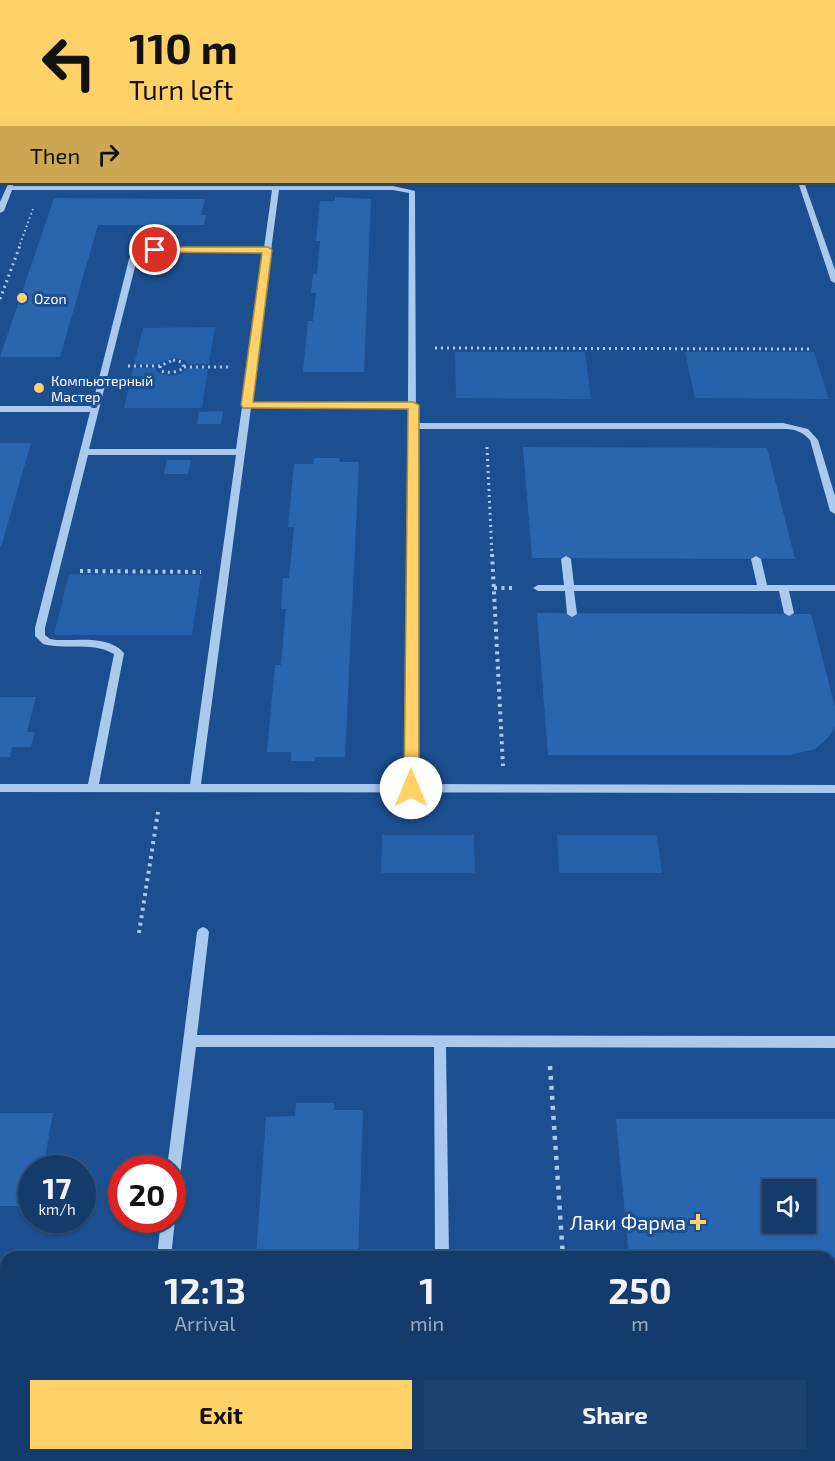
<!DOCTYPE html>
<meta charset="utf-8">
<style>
body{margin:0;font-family:"Exo 2",sans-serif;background:#1d4271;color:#f1f3f6;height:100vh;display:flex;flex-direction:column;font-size:22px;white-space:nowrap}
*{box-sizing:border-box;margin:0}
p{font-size:20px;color:#9dadc1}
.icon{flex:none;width:33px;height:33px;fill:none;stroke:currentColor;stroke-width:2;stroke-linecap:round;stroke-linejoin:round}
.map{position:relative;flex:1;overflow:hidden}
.drawer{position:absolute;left:0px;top:1251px;width:836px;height:210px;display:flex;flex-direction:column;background:#143b6b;border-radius:18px 18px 0 0;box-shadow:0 2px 4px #0004,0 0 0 2px #33557e}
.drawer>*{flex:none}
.banner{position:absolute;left:0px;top:0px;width:836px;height:183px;box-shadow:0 2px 4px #0004,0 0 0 2px #33557e;background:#ffd166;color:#111;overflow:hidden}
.tools{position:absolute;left:762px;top:1179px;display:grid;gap:12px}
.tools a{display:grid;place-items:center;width:54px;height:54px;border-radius:0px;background:#143b6b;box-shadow:0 2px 4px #0004,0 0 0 2px #33557e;font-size:30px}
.speed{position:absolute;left:18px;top:1155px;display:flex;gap:12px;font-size:30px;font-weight:700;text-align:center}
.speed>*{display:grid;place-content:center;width:78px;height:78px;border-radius:50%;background:#143b6b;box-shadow:0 2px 4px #0004,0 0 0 2px #33557e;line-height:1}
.speed small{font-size:15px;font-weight:400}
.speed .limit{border:9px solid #d22;background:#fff;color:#111}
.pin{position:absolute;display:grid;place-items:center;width:51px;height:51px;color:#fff;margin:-26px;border:3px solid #fff;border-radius:50%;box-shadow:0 2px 6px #0007}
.me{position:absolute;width:66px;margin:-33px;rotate:0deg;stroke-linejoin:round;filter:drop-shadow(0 0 4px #0008)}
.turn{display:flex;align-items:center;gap:21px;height:126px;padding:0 30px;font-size:27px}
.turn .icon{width:78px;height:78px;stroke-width:2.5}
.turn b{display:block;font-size:42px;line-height:51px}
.then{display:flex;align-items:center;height:57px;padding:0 30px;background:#0003;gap:12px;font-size:22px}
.eta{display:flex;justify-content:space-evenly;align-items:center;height:102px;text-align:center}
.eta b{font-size:36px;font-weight:700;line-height:42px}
.button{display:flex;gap:12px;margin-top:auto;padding:12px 30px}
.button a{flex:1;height:69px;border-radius:0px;background:#ffd166;color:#111;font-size:24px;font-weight:700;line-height:69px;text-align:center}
.button a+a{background:#1d4271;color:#f1f3f6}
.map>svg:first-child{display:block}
.green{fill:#2461a8}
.building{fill:#2a66ad;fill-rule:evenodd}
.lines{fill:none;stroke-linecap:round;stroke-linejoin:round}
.path-far3{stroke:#a9c9ee;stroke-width:2;stroke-dasharray:1.5 3;stroke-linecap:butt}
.path-far2{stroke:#a9c9ee;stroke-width:3;stroke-dasharray:2 4;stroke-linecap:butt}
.path-far1{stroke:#a9c9ee;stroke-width:4;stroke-dasharray:3 4.5;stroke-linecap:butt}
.path{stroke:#a9c9ee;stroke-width:4.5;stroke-dasharray:4 6;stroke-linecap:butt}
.minor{fill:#a9c9ee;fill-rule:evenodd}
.route{fill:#ffd166;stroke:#a68842;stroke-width:1.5}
.poi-dot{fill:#ffd166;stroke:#1b4f8f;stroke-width:2}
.labels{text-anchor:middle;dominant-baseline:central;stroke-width:6;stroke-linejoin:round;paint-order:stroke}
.far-poi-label{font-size:14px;fill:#fff;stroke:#1b4f8f;text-anchor:start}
.near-poi-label{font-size:20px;fill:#fff;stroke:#1b4f8f;text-anchor:end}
</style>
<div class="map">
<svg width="835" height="1461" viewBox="0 0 835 1461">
<rect width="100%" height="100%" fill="#1b4f8f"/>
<path class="green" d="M215 327 209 364H188L186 361C170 354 168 362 154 364 148 365 141 364 134 364L143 328Z
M455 352H585L591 399 456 398Z
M685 352H814L829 399 695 398Z
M133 368H156L157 372C167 377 180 378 187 368L208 369 202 408H124Z
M69 574 201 575 192 635H54Z
M382 835H474L475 873H381Z
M557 835H657L662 873H559Z
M0 1342H6V1455H56L55 1461H0Z"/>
<path class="building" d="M335 197 371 199 364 372H303L308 321H313L316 293H311L313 274H317L320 241H316L320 201H335Z
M54 198 205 199 201 215H206L204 225H98L60 357H0Z
M223 411 221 424H197L199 412Z
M0 443H31L1 547H0Z
M523 447 767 448 795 559 532 558Z
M314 458H340L339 462H359L345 757H315L314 761H291V752H267L275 665H281L286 609H281L283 578H289L294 527H288L294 464H313Z
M167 460H191L188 474H164Z
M537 613 811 614 835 707V727L828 738 815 749 790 755H548Z
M0 697H36L27 732H35L31 747H12L10 757H0Z
M296 1103H334V1110H363L358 1257H256L266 1117 295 1116Z
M0 1113H53L43 1168H32V1206H0Z
M616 1119H835V1383H830V1257H629ZM772 1190H806V1222H772Z
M249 1455H352V1461H249Z"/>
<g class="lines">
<path class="path-far3" d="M0 123 2 120
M20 244 33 209"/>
<path class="path-far2" d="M0 299 21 243
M435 348 813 349
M173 360 182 362 184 367C178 373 168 373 161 371L160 366Z
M128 366H160
M184 367H229
M487 447 492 556"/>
<path class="path-far1" d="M492 554 503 766
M80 571 201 572
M494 588H516
M139 933 158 812"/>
<path class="path" d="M550 1066 563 1257
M576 1455 577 1461"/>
<path class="minor" d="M78 0H84V2H78Z
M186 0H192V2H186Z
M422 0H428V2H422Z
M713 0H719L720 2H714Z
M812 0H818L819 2H813Z
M834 15H835V19H834Z
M834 42H835V48H834Z
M834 170H835V175H834Z
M9 182H13V186H393L415 191 416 423H783L808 429 818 440 835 496V514L830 511 810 440C802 431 794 429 783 429H416V784L835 785V793L0 792V784H88L114 654C94 642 69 649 47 645L43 644 35 636V628L90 412H0V406H92L129 259 133 252 155 248H264L272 190H12L4 211 0 213V202ZM279 190H393L409 193 408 402H251ZM155 252H264L236 449H89L137 259 139 256ZM251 408H408L406 784H201ZM88 455H236L190 784H99L124 653C108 635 78 641 56 640L50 639 45 635V628Z
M798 182H804L835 270V283L831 281Z
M566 556 571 559 574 585H757L751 559 756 556 761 559 767 585H835V591H789L794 613 789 616 784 613 779 591H574L577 614 572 617 567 614 565 591H538L533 588 538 585H564L561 559Z
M203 927 207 929 209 932 197 1035 835 1036V1048L446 1047 449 1257H435L434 1047H196L179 1183 177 1188 172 1189V1168H167L197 932 199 929Z
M172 1215 175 1220 171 1257H157L161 1220H172Z
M0 1287H6V1301H0Z
M830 1436H835V1452L830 1451Z
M132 1455H148L147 1461H131Z
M437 1455H453V1461H437Z
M703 1455H719L720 1461H704Z"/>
</g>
<path class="route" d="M155 247H268L272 250 253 402H413L419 405V788L416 792H406L404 788 408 409 243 408 241 405 262 253 152 252 150 250Z"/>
<g class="poi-dot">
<circle cx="22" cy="298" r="6"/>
<circle cx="39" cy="388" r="6"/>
<path d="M695 1213h6v6h6v6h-6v6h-6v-6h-6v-6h6z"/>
</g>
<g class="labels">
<g class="far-poi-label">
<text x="34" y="298">Ozon</text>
<text x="51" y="380">Компьютерный<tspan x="51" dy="16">Мастер</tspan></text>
</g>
<g class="near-poi-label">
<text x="686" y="1222">Лаки Фарма</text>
</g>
</g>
</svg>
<div class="tools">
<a><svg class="icon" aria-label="sound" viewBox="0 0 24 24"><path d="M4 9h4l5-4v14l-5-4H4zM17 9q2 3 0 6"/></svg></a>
</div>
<div class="speed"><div>17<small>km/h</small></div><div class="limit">20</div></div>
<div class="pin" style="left:155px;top:250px;background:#d93025"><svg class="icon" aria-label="arrive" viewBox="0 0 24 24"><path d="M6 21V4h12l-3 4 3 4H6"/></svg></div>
<svg class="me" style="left:411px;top:788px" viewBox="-20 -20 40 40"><circle r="19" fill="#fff"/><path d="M0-13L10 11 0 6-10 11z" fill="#ffd166"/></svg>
<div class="banner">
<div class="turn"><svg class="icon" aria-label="left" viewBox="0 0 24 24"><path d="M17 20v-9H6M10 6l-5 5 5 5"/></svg><div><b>110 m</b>Turn left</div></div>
<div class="then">Then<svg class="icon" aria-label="right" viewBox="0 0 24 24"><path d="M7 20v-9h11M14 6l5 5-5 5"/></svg></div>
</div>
<section class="drawer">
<div class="eta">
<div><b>12:13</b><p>Arrival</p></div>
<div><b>1</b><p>min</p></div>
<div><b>250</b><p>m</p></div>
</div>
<div class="button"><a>Exit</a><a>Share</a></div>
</section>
</div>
